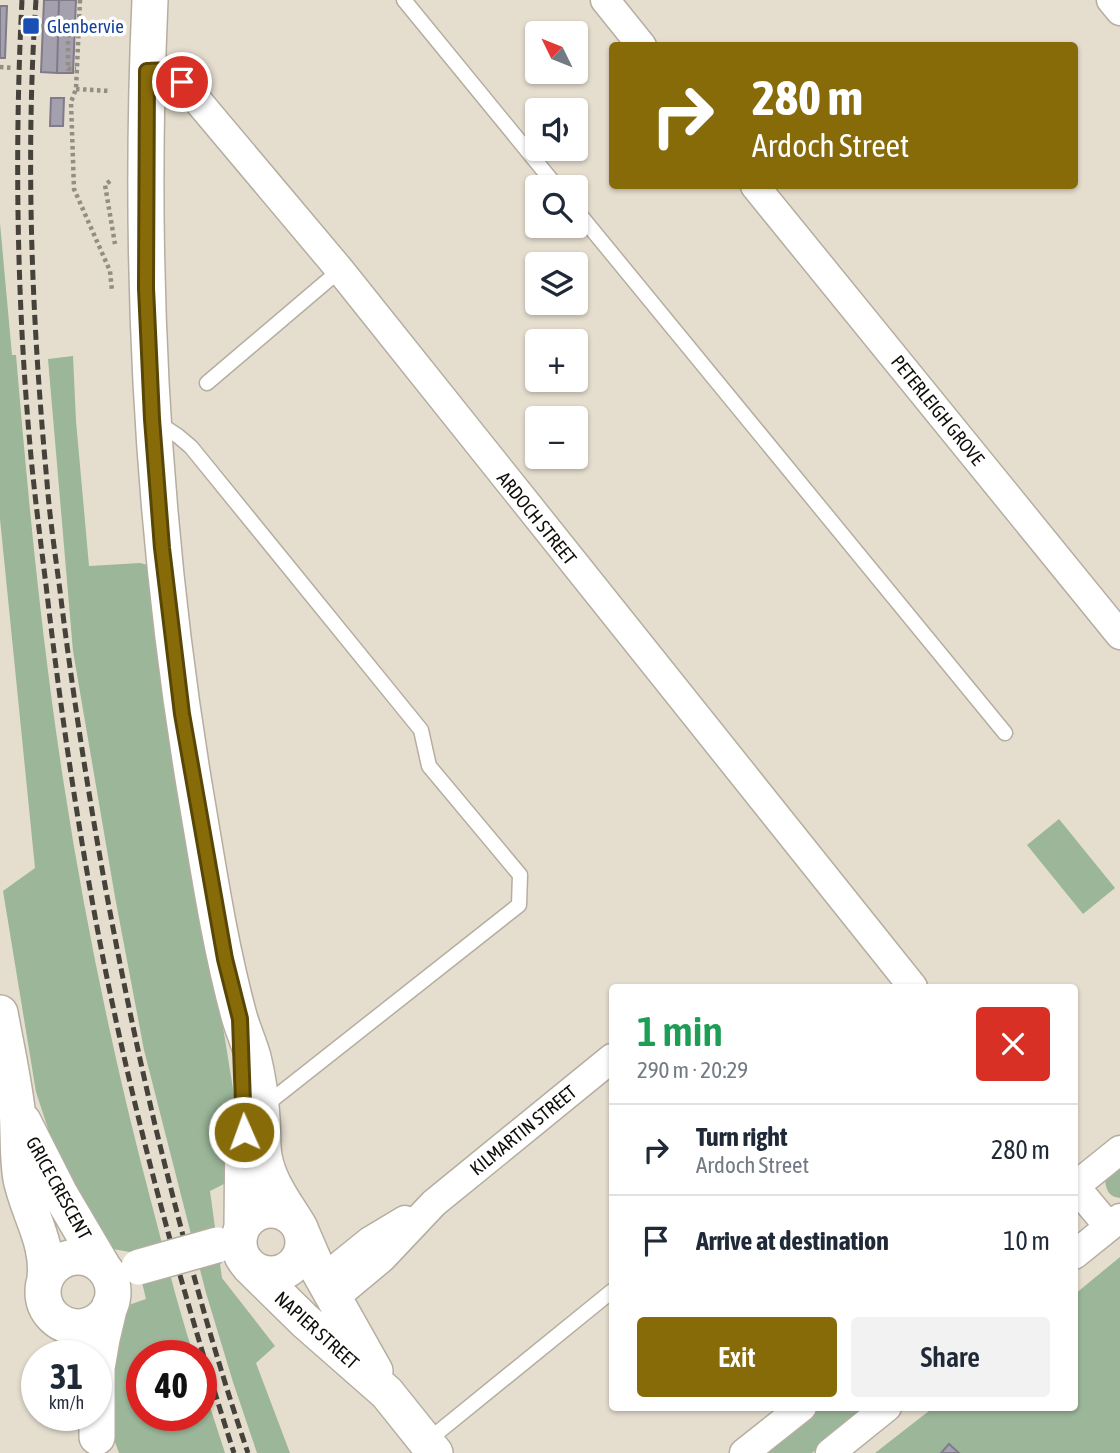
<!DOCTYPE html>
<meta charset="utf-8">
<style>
body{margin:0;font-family:"Asap Condensed",sans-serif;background:#f2f2f3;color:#1f2937;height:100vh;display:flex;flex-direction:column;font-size:26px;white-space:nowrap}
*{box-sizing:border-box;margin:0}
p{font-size:23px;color:#747a83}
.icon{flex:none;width:38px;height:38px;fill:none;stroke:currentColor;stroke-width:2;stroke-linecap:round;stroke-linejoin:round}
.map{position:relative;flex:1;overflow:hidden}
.details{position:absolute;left:609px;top:984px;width:469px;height:427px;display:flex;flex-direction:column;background:#fff;border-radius:7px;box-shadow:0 2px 5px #0004}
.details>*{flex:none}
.hud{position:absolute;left:609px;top:42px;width:469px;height:147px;border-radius:7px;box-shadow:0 2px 5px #0004;background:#886b09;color:#fff;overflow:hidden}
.needle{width:46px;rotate:313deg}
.controls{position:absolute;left:525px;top:21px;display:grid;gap:14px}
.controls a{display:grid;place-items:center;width:63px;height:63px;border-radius:7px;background:#fff;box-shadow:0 2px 5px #0004;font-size:35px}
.speed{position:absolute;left:21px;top:1340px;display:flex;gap:14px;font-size:35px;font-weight:700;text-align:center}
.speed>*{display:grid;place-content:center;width:91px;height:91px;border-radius:50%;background:#fff;box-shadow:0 2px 5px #0004;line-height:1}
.speed small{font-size:18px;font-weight:400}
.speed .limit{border:10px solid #d22;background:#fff;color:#111}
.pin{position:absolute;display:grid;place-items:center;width:60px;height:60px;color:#fff;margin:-30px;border:4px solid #fff;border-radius:50%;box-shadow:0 2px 7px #0007}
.me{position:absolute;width:77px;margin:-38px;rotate:358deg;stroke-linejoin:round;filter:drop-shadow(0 0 5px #0008)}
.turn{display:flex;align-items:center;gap:24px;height:147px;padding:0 28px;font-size:32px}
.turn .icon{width:91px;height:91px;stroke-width:2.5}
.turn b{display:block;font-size:49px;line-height:60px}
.round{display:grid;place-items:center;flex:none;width:74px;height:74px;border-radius:7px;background:#f2f2f3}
.headline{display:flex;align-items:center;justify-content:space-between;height:119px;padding:0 28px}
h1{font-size:42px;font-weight:600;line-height:52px;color:#1e9e55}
.primary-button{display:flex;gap:14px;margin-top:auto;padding:14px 28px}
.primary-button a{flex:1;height:80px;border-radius:7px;background:#886b09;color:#fff;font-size:28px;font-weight:600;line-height:80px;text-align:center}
.primary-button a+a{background:#f2f2f3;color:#1f2937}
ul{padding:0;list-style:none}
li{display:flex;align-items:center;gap:21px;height:91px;padding:0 28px;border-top:2px solid #e0e1e3}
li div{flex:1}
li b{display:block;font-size:26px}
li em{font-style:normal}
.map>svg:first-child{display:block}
.green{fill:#9bb699}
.building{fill:#a5a0ae;stroke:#807b89;stroke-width:2}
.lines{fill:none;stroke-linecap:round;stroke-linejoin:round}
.service-casing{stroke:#b5aea0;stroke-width:17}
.minor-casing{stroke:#b5aea0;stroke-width:31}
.tertiary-casing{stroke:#b5aea0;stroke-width:38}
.path{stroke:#938e83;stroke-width:4.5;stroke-dasharray:3.5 3.5;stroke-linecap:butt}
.service{stroke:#fff;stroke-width:14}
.minor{stroke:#fff;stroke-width:28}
.tertiary{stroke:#fff;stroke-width:35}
.rail{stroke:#45423b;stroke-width:5;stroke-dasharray:10 5;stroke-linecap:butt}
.tertiary-bridge-casing{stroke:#b5aea0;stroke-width:38;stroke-linecap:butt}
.tertiary-bridge{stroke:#fff;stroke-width:35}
.route-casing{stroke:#584606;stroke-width:18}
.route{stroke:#886b09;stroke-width:12}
.transit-dot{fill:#1a4fb4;stroke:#fff;stroke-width:2.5}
.labels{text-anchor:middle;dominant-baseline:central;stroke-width:7;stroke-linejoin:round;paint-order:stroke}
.transit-label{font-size:19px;fill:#164399;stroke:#fff;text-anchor:start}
.street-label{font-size:19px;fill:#100e09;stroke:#fff}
</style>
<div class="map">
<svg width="1120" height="1453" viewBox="0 0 1120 1453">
<rect width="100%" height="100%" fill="#e5decf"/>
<path class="green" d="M0 223 12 355H16C28 499 42 643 64 785 86 928 116 1070 153 1209 166 1258 178 1308 194 1356H142V1416H201V1379L225 1453H119L105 1415 123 1307 146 1299 135 1253 113 1249 102 1238 57 1156 36 1092 3 891 35 868 0 519Z
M73 356 76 421 89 566 140 563 148 565 234 1095V1179L210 1191 222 1278 275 1346 256 1363 290 1453H257L233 1382 206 1293 183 1203 144 1050 115 897 73 651 48 359Z
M1059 819 1115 888 1083 914 1027 845Z
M1120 1162V1198C1109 1197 1106 1190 1105 1180Z
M1120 1257V1453H875L934 1407H1074L1075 1294Z
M817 1407H869L812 1453H761Z"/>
<path class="building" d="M44 0H59L57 73 41 72Z
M59 0H76L73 73H57Z
M0 6H7L5 58H0Z
M51 98H64L63 126H50Z
M949 1444 959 1453H941Z"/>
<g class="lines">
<defs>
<path id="service" d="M404 0 557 187
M576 210 1005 733
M207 383 340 270
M157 422 178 436 191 447 421 730 429 766 520 875 519 905 263 1107
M426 1442 612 1291"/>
<path id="minor" d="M605 0 642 46
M1111 0 1120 11
M147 71H170L182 82 340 270 913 987
M755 186 1120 635
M1074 1185 1109 1227
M1074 1187 1120 1150
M1074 1255 1120 1218
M323 1279 370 1241 405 1220
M334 1298 382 1258 434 1203 612 1058
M744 1453 802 1407
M830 1453 887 1407"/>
<path id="tertiary" d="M150 0C138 268 152 537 197 802 209 873 220 946 239 1016 243 1030 249 1043 253 1057 258 1077 261 1099 262 1119 263 1131 262 1144 264 1156 268 1181 284 1202 297 1223
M0 1013C6 1045 13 1077 17 1109 19 1132 17 1156 21 1179 28 1213 49 1242 45 1278
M23 1121 60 1194 103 1267
M239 1242a32 32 0 1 1 64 0a32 32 0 1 1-64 0Z
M242 1228 243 1124
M301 1231 317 1268 375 1371
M43 1292a35 35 0 1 1 70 0a35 35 0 1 1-70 0Z
M249 1266 305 1321 387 1393 435 1453
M97 1437V1368L102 1339 110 1305"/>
</defs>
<use href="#service" class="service-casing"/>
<use href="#minor" class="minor-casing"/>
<use href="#tertiary" class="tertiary-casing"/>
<path class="path" d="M80 0 76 89 71 102 74 189 110 271 112 291
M40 26 68 27V69H76
M0 67 13 68
M76 89 110 91
M110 181 105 185 115 244"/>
<use href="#service" class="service"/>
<use href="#minor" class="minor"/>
<use href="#tertiary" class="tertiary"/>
<path class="rail" d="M22 0C14 155 17 312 32 467 36 506 41 545 46 585 61 715 80 844 106 973 139 1135 183 1295 234 1453
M36 0C25 160 32 322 47 482 50 523 57 565 62 607 84 781 115 954 155 1125 182 1235 211 1345 248 1453"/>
<defs>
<path id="tertiary-bridge" d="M139 1267 217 1245"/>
</defs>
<use href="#tertiary-bridge" class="tertiary-bridge-casing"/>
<use href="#tertiary-bridge" class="tertiary-bridge"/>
</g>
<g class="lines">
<defs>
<path id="route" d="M182 82C170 68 164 70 147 71L146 288 152 419 162 548 182 714 225 959 240 1019 244 1132"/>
</defs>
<use href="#route" class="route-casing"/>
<use href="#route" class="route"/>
</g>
<rect class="transit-dot" x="22" y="17" width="18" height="18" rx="3.5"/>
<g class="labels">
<g class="transit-label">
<text x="47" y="26">Glenbervie</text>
</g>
<g class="street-label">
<text transform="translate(938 410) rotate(51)">PETERLEIGH GROVE</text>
<text transform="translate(537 518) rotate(51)">ARDOCH STREET</text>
<text transform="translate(523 1130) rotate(-39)">KILMARTIN STREET</text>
<text transform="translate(59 1188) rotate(61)">GRICE CRESCENT</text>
<text transform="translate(317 1330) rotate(42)">NAPIER STREET</text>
</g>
</g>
</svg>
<div class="controls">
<a><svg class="needle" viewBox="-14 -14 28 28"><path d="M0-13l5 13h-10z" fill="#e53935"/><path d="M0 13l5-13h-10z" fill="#747a83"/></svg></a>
<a><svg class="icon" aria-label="sound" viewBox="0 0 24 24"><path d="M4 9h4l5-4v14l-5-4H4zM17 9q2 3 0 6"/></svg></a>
<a><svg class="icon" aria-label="search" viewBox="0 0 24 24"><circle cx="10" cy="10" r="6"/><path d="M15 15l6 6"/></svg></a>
<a><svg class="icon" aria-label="layers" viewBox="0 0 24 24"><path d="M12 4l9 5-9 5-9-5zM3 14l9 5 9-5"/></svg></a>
<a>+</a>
<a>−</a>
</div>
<div class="speed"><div>31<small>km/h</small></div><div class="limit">40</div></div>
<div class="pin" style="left:182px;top:82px;background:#d93025"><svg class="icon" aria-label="arrive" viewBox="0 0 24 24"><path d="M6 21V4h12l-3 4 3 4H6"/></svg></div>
<svg class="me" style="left:244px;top:1132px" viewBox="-20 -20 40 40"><circle r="17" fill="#886b09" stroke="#fff" stroke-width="3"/><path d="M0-11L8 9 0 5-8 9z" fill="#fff"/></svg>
<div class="hud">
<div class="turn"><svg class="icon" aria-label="right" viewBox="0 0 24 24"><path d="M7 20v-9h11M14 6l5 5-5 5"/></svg><div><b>280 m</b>Ardoch Street</div></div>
</div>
<section class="details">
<div class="headline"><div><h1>1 min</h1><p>290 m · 20:29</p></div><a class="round" style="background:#d93025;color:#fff"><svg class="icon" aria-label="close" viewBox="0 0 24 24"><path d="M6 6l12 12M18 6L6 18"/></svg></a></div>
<ul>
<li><svg class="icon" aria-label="right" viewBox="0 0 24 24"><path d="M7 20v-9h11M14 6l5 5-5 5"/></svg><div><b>Turn right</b><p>Ardoch Street</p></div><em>280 m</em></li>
<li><svg class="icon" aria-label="arrive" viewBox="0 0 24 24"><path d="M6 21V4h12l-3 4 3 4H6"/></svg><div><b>Arrive at destination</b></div><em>10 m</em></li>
</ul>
<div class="primary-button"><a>Exit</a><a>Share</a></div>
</section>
</div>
